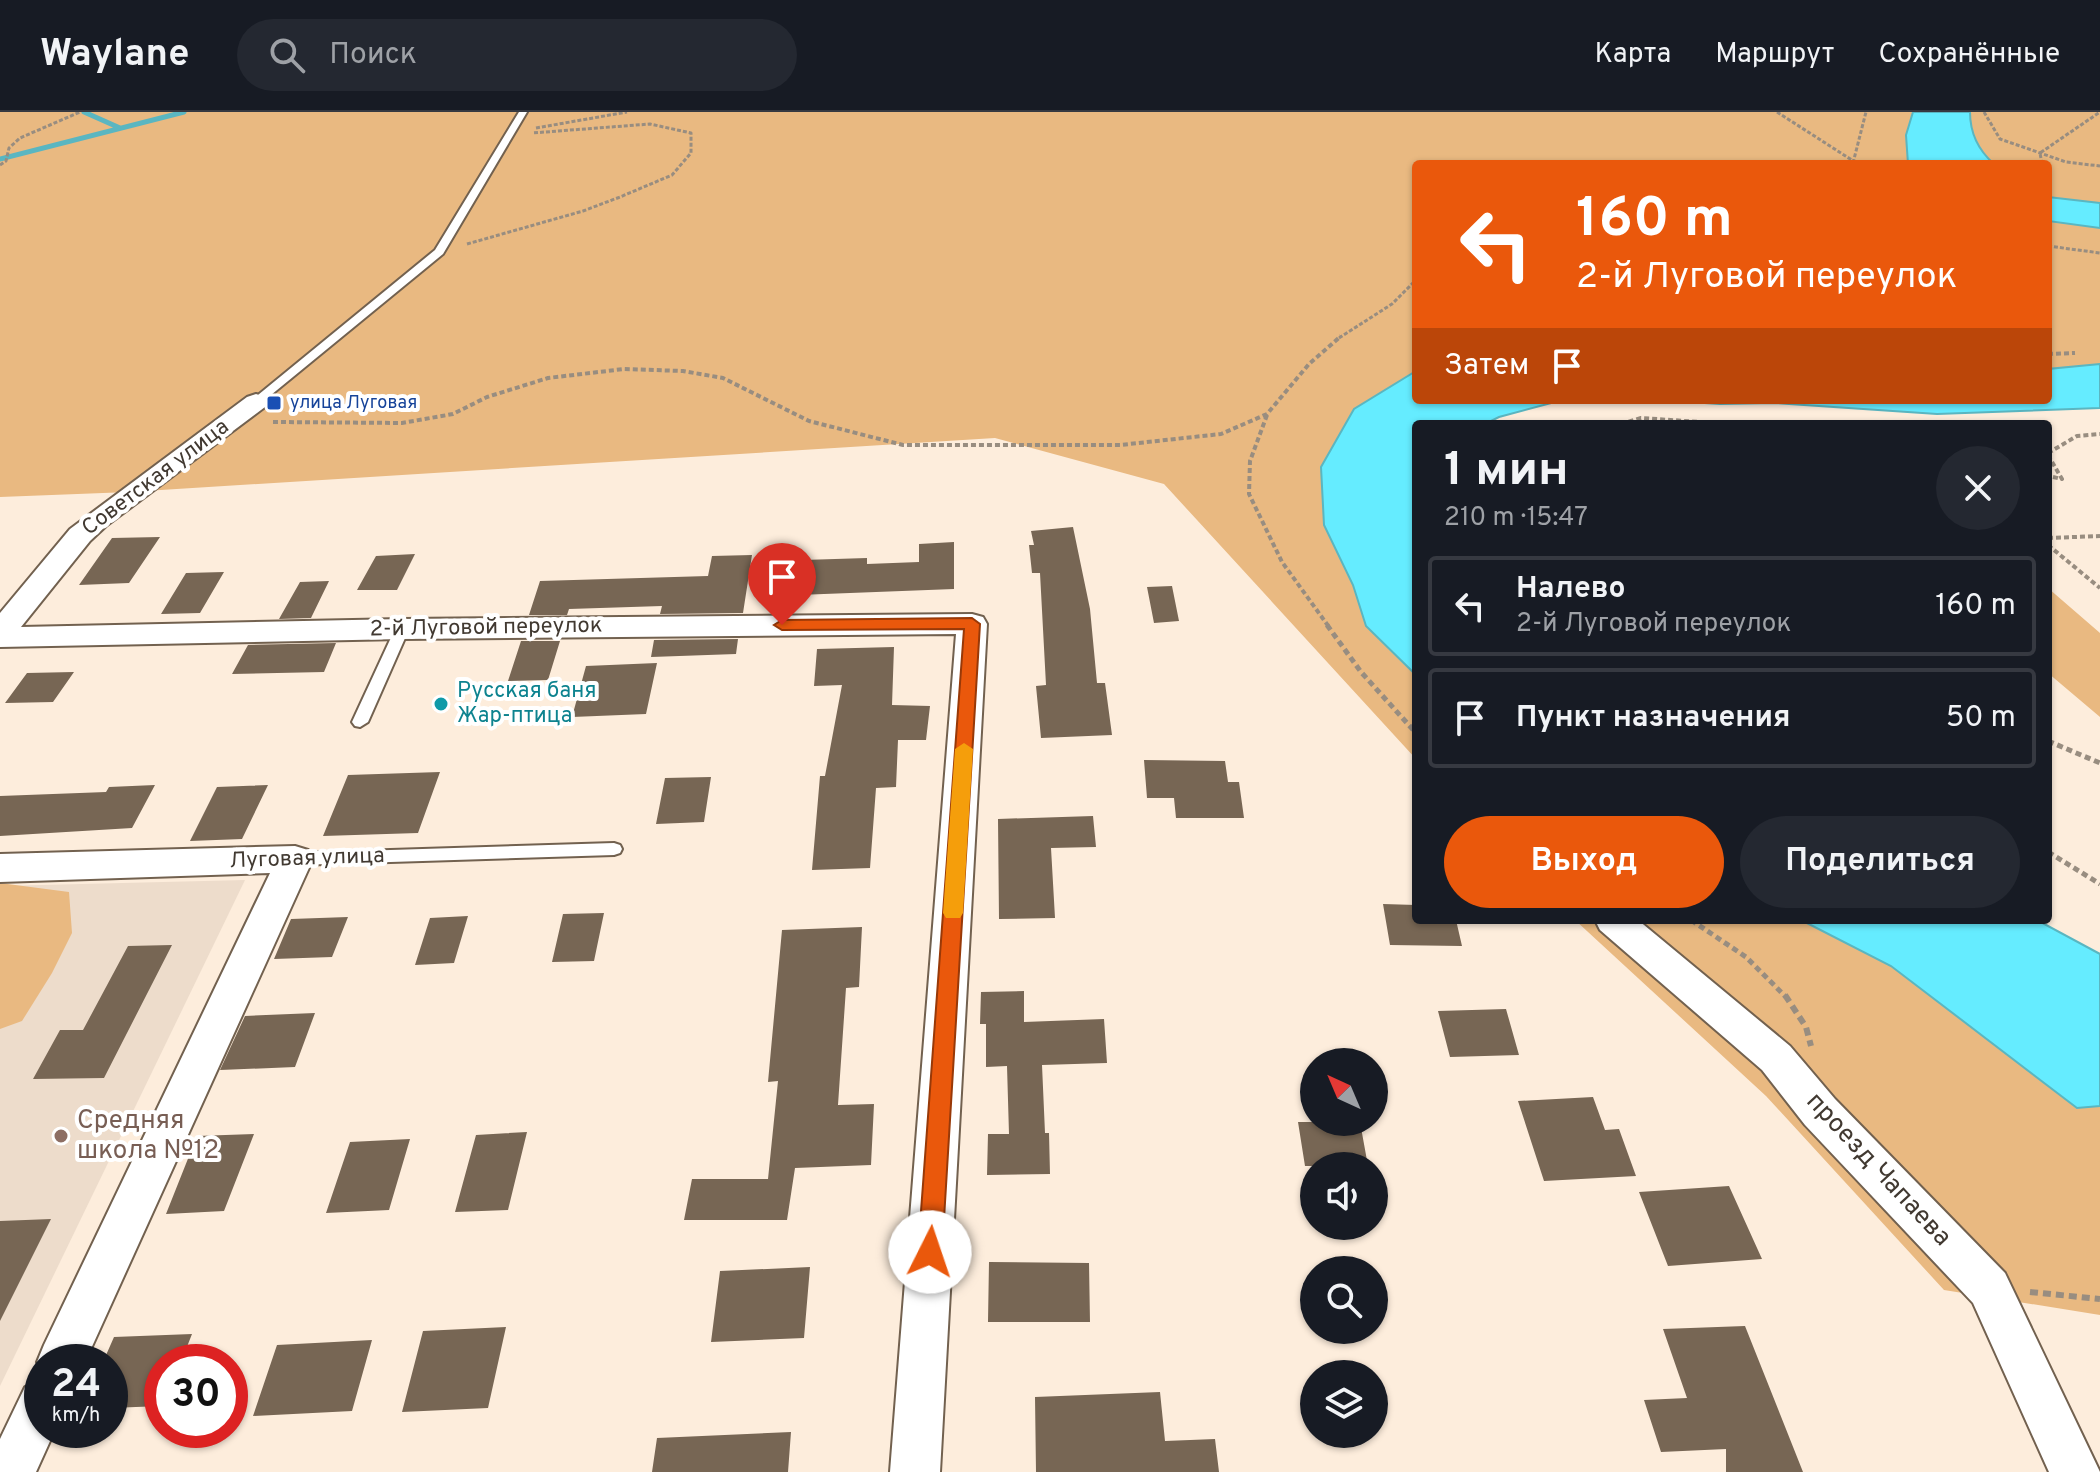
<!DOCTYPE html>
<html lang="ru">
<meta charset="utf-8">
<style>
body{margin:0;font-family:Overpass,sans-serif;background:#242831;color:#f1f3f6;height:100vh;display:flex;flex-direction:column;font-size:30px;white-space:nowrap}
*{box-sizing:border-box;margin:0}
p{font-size:26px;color:#9ea1a6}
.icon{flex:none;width:44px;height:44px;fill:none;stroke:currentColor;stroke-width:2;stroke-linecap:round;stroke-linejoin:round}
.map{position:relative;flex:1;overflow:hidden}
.sheet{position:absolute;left:1412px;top:308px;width:640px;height:504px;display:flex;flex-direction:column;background:#171b24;border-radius:8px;box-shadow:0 2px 6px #0004}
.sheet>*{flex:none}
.hud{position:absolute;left:1412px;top:48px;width:640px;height:244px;border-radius:8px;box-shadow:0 2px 6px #0004;background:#ea580c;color:#fff;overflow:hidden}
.needle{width:52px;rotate:316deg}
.controls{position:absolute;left:1300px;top:936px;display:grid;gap:16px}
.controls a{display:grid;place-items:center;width:88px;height:88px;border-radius:50%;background:#171b24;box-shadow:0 2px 6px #0004;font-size:40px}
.speed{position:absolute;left:24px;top:1232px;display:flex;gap:16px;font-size:40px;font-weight:700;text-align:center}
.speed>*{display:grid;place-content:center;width:104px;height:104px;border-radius:50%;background:#171b24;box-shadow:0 2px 6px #0004;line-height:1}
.speed small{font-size:20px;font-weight:400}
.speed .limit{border:12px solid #d22;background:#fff;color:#111}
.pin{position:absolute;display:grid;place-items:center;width:68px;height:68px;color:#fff;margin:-82px -34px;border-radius:50% 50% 50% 0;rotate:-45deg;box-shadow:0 0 8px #0007}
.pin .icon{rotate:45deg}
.me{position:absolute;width:88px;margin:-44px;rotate:4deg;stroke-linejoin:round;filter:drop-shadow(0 0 6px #0008)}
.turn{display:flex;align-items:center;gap:28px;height:168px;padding:0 32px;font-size:36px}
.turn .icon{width:104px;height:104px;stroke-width:2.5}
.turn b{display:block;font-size:56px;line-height:68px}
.then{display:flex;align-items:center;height:76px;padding:0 32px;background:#0003;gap:16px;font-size:30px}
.round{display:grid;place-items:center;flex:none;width:84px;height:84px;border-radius:42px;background:#242831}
.overview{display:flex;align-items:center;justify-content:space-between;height:136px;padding:0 32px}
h1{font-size:48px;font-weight:700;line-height:60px}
.primary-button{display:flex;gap:16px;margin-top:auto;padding:16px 32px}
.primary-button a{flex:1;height:92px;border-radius:48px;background:#ea580c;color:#fff;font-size:32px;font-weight:700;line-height:92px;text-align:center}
.primary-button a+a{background:#242831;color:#f1f3f6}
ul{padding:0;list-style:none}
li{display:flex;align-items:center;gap:24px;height:100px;margin:0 16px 12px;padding:0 16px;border:4px solid #363941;border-radius:8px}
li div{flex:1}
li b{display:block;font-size:30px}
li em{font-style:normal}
header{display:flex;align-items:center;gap:48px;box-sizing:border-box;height:112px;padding:0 40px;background:#171b24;border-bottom:2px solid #363941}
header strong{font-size:38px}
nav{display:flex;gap:44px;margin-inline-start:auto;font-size:28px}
.search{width:560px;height:72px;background:#242831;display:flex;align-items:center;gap:20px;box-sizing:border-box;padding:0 28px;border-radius:44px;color:#9ea1a6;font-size:30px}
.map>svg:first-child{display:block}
.education{fill:#eddccb}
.green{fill:#e9b981}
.water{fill:#65ecff;stroke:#5ab6c1;stroke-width:2}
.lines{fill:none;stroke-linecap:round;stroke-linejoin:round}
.stream{stroke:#5ab6c1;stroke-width:5}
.building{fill:#776654}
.service-casing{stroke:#72614f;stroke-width:4}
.minor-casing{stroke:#72614f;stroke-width:4}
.path-far3{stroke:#988d80;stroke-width:3;stroke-dasharray:4 2;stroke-linecap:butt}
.path-far2{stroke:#988d80;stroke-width:4;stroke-dasharray:5 3;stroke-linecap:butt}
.path-far1{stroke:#988d80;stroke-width:5;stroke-dasharray:6 4;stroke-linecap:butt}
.path{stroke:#988d80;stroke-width:6;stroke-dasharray:8 5;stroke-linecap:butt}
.service{fill:#fff;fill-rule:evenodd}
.minor{fill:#fff;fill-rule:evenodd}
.route{fill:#ea580c;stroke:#983908;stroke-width:2}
.slow{fill:#f59e0b}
.transit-dot{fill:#1a4fb4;stroke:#fff;stroke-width:3}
.culture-dot{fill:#0f9aa8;stroke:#fff;stroke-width:3}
.education-dot{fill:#8d6e63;stroke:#fff;stroke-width:3}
.labels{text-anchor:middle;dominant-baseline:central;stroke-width:8;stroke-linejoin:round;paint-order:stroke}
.far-transit-label{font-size:18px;fill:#164399;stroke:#fff;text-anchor:start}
.street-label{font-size:22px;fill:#413931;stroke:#fff}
.culture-label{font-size:22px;fill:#0d838f;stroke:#fff;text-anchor:start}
.near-education-label{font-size:26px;fill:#785e54;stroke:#fff;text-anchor:start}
.near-street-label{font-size:26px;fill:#413931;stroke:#fff}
</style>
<header>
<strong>Waylane</strong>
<div class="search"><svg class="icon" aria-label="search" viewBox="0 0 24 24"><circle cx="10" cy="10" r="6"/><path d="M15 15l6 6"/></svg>Поиск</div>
<nav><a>Карта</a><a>Маршрут</a><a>Сохранённые</a></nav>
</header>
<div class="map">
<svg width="2100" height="1360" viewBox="0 0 2100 1360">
<rect width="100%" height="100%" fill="#fdeddc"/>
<path class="education" d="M245 768 0 1274V774Z"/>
<path class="green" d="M0 0H1913L1906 23 1908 52H1416V259L1355 297 1353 474 1366 514 1416 563V647L1164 372 995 326 129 380 0 385Z
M1970 0H2100V91L2048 85V52H1994C1978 37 1970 22 1970 0Z
M2048 109 2100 116V252L2048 257Z
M2048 476 2100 521V605L2048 561Z
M0 771 69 780 72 821 52 861 22 909 0 917Z
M1575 808H1801L1891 854 2077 996 2100 994V1203L1944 1178 1766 984Z"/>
<path class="water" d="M1913 0H1970C1970 22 1978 38 1994 52H1908L1906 23Z
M2048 85 2100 91V116L2048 109Z
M2100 252V296L1937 302 1775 291 1720 292 1658 288H2048V257Z
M1416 259V288H1584L1555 290 1499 305 1485 312H1416V563L1366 514 1353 473 1324 413 1321 355 1354 297Z
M1801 808H2037L2100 842V994L2077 996 1891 854Z"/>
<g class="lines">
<path class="stream" d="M84 0 120 16
M0 47 184 0"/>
</g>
<path class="building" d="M1073 415 1090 497 1097 571H1105L1112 623 1041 626 1036 574 1046 573 1040 461H1032L1029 433H1034L1031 419Z
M160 425 129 471 79 473 112 426Z
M954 430V477L798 483 803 448 867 446V452L919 450V432Z
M415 442 397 478H357L376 444Z
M752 443 743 501 660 502 662 494 569 497 567 503H529L540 469 708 464 712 444Z
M224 460 200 501 161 502 186 461Z
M329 469 311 506 279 507 300 470Z
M1172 474 1179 509 1154 511 1147 475Z
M738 527 736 542 651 545 654 528Z
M521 529H560L548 568 508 569Z
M336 531 324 560 232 562 248 533Z
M894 535 892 593 930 594 926 628H898L896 675 876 676 870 756 812 758 820 664H825L842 573 814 574 817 537Z
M657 551 646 602 572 605 586 554Z
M74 560 53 590 5 591 27 561Z
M1144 648 1225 649 1228 670H1239L1244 706H1176L1174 686H1147Z
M440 660 418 721 323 724 348 663Z
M711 665 704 710 656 712 665 666Z
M155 673 132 716 0 724V684L106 680 109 675Z
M268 673 242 727 190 729 217 675Z
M1093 704 1096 735 1051 736 1055 806 999 807 998 707Z
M1383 792 1416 793V808H1456L1462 834 1390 833Z
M604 801 594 849 552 850 563 802Z
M468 804 454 851 415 853 430 806Z
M348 805 332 845 274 847 291 807Z
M862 815 859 875 846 876 838 993 874 992 871 1053 795 1056 787 1108H684L692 1067H768L778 969 768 970 782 818Z
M172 833 104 966 33 967 60 918H83L128 834Z
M1024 879V910L1104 907 1107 951 1042 953 1045 1021H1049L1050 1062 987 1063 988 1022H1009L1007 954 986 955V912H980L981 880Z
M1506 897 1519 943 1450 945 1438 899Z
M315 901 295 955 220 958 245 904Z
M1593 985 1605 1018 1619 1017 1636 1064 1544 1069 1518 989Z
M1298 1010H1360L1368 1054H1305Z
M527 1020 508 1098 455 1100 476 1023Z
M254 1022 224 1099 166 1102 197 1024Z
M410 1027 389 1098 326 1101 350 1030Z
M1729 1074 1762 1147 1668 1154 1639 1080Z
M51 1107 0 1209V1109Z
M989 1150 1089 1151 1090 1210H988Z
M810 1155 804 1226 711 1230 720 1159Z
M1745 1214 1803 1360H1726V1337L1661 1340 1644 1288 1687 1286 1663 1217Z
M506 1215 488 1296 402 1300 423 1219Z
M192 1222 181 1250H162V1294L110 1296V1250H103L114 1225Z
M372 1228 352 1299 253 1304 277 1233Z
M1160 1280 1165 1329 1215 1327 1219 1360H1036L1035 1285Z
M791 1320 788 1360H652L657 1326Z"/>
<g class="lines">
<defs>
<path id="service" d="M519 0H527L443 142 260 292H252V288L435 138Z
M402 512 409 517 368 610 360 615 355 614 352 610 395 517Z
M614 731 620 733 622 737 620 741 614 743 295 753 289 751 287 747 289 743 295 741Z"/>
<path id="minor" d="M256 282 265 285 269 290 265 295 106 414 90 429 21 515 402 507 972 502 983 505 987 512 940 1360H890L956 522 402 527 0 535V501L70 417 247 285Z
M295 734 308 738 313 747 85 1250H42V1261L37 1250 44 1233 270 761 0 770V742Z
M1595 808H1638L1790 934 1835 987 2005 1161 2100 1360H2049L1973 1191 1805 1013 1762 958 1600 818Z
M42 1268V1318H55L36 1360H0V1327L25 1275Z"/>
</defs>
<use href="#service" class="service-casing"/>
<use href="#minor" class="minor-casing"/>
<path class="path-far3" d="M1777 0 1858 52
M1984 0 2000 27 2066 50 2100 54
M536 16 627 0
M1853 51 1866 0
M2042 52 2040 41 2100 0
M0 53 6 49 9 36 20 26 80 0
M2048 59 2051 63 2048 67
M467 132 583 99 620 85 672 63 691 41V21L650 12 532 21
M2048 134 2100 141
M1339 226 1392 192 1416 168"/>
<path class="path-far2" d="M2048 242 2075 241
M1267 303 1250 349 1249 382 1282 450 1329 515
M273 310 402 311 453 302 487 285 548 266 624 257 683 259 723 266 809 309 903 333H1120L1221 322 1267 302 1309 252 1341 224
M1621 312 1641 306 1730 312
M2048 341 2077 324 2100 322
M2048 343 2062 367 2048 364
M2048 426 2100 424
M2048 433 2100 476"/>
<path class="path-far1" d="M1327 513 1361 560 1416 621
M2048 629 2100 651
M2048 740 2100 772
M1691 808 1746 845 1786 885"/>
<path class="path" d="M1785 883 1806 915 1811 934
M2030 1180 2100 1187"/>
<use href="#service" class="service"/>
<use href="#minor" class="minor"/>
</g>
<path class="route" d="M972 506 980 512 942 1140 938 1148 930 1151 922 1148 918 1140 964 517 782 518 774 513 782 508Z"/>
<path class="slow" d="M964 631 973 637 963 801 960 806H946L943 801 955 637Z"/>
<rect class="transit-dot" x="266" y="283" width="16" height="16" rx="4"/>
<circle class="culture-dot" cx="441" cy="592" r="8"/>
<circle class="education-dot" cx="61" cy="1024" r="8"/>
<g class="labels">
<g class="far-transit-label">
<text x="290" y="291">улица Луговая</text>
</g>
<g class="street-label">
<text transform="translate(156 366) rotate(-37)">Советская улица</text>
<text transform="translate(486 516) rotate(-1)">2-й Луговой переулок</text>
<text transform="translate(307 747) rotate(-2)">Луговая улица</text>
</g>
<g class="culture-label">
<text x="457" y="579">Русская баня<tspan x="457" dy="25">Жар-птица</tspan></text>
</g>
<g class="near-education-label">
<text x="77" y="1009">Средняя<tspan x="77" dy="30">школа №12</tspan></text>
</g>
<g class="near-street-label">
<text transform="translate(1878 1058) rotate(47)">проезд Чапаева</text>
</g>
</g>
</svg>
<div class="controls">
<a><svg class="needle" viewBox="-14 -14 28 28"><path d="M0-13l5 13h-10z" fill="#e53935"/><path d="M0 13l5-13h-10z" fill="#9ea1a6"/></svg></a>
<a><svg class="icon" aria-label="sound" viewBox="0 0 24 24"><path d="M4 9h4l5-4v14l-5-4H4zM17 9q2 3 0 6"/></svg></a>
<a><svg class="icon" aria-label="search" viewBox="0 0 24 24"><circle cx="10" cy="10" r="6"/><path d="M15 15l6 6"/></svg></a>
<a><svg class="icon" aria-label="layers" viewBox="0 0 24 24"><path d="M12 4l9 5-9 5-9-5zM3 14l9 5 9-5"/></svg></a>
</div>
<div class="speed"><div>24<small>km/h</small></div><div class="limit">30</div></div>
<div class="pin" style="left:782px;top:513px;background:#d93025"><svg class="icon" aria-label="arrive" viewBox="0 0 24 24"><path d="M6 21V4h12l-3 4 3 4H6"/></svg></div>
<svg class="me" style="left:930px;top:1140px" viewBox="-20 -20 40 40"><circle r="19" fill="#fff"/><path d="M0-13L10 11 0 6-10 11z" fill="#ea580c"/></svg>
<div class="hud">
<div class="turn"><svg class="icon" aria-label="left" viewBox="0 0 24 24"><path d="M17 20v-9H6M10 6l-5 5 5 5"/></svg><div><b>160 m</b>2-й Луговой переулок</div></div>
<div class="then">Затем<svg class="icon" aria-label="arrive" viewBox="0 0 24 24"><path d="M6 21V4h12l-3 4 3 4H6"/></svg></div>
</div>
<section class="sheet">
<div class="overview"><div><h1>1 мин</h1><p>210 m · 15:47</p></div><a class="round"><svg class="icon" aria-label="close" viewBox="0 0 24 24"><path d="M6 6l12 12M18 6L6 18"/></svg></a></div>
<ul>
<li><svg class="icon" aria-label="left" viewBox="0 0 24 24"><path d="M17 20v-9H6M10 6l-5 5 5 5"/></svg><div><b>Налево</b><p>2-й Луговой переулок</p></div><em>160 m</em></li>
<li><svg class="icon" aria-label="arrive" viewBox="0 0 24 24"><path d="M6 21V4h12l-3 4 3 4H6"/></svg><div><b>Пункт назначения</b></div><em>50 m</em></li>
</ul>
<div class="primary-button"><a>Выход</a><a>Поделиться</a></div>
</section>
</div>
